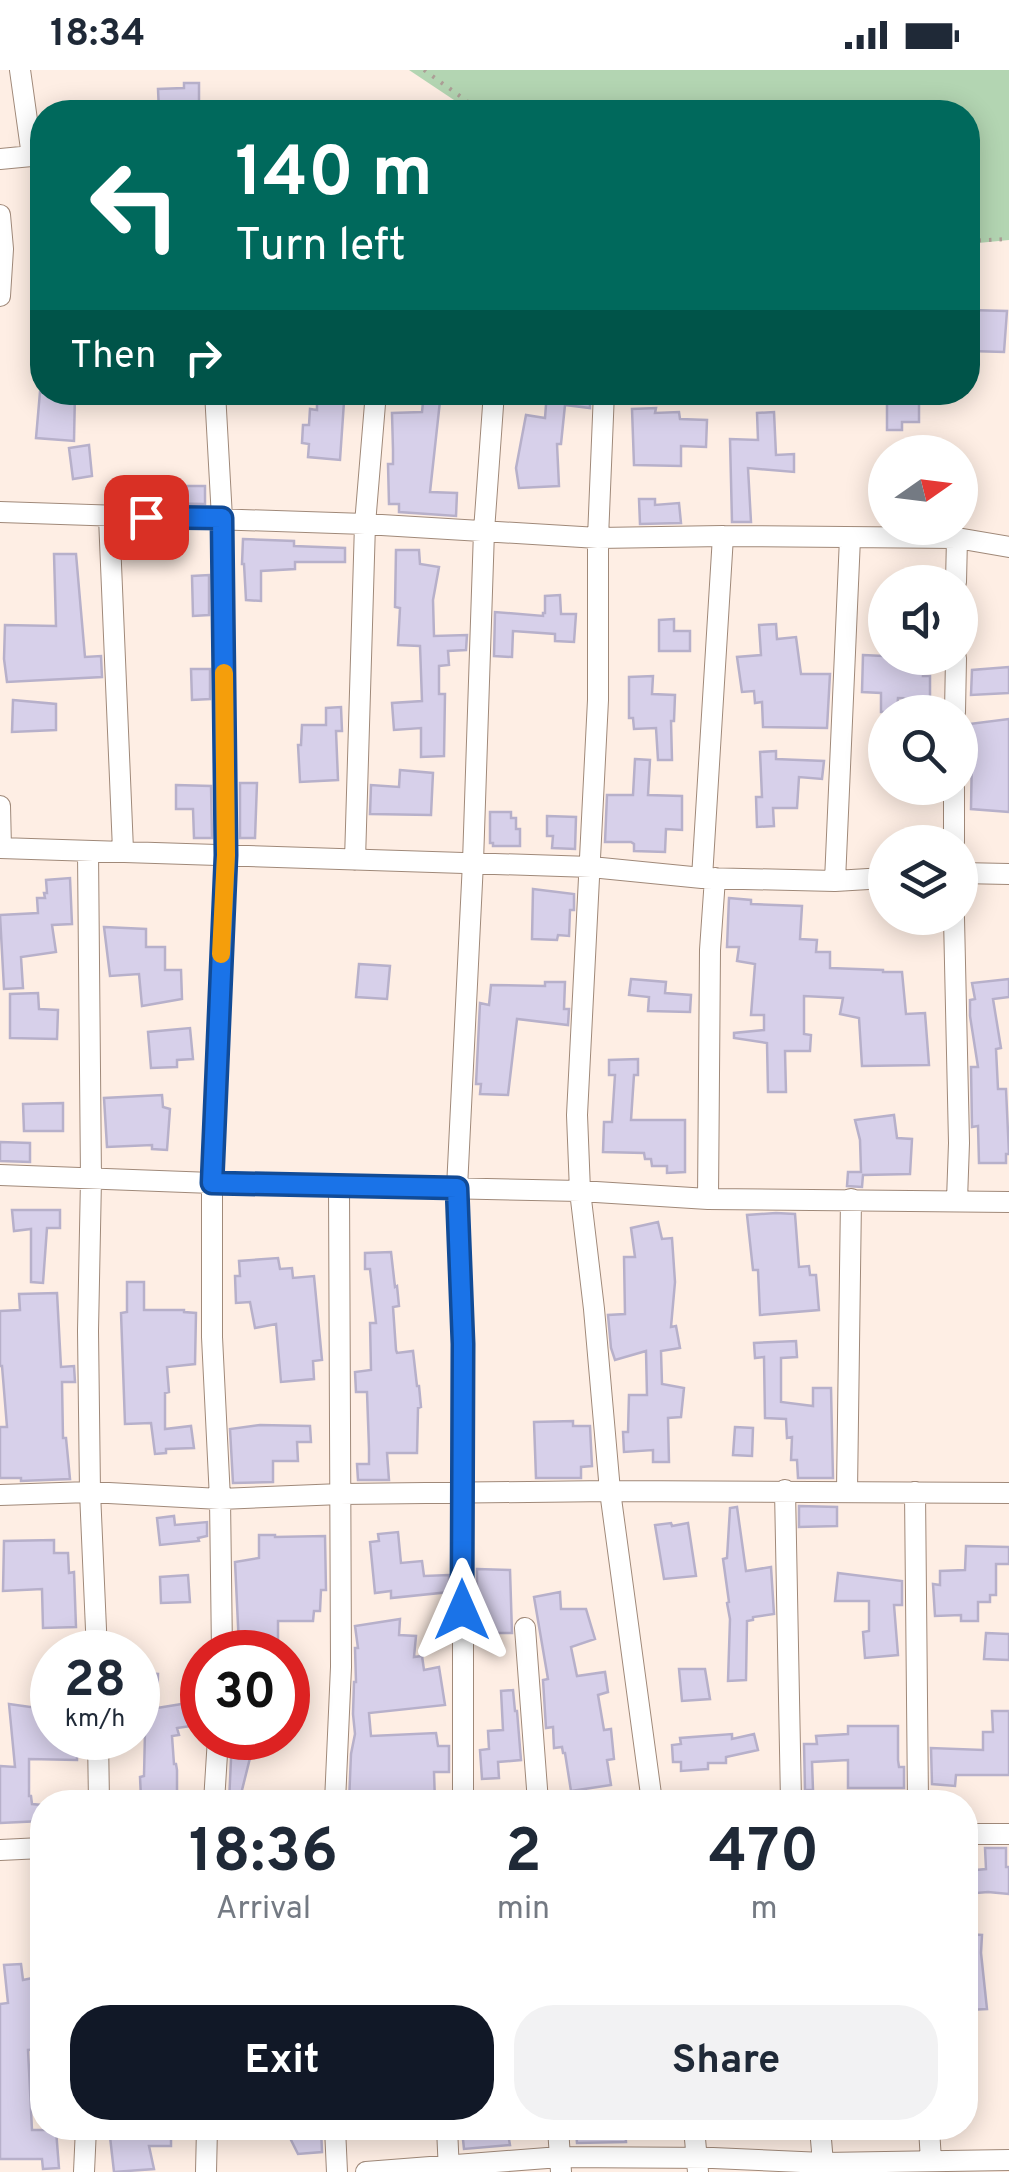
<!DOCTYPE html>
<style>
body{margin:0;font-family:Overpass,sans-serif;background:#f2f2f3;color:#1f2937;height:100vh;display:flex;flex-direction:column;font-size:38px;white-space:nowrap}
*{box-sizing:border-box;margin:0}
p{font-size:32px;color:#747a83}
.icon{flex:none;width:55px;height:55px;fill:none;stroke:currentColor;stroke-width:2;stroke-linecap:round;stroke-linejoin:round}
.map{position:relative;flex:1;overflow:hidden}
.details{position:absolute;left:30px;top:1720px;width:948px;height:350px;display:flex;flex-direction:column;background:#fff;border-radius:40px;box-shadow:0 5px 25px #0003}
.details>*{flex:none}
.hud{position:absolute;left:30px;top:30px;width:950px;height:305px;border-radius:40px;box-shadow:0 5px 25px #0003;background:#00695c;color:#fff;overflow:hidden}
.needle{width:65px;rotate:76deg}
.tools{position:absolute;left:868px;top:365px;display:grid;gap:20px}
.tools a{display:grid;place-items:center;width:110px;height:110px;border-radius:50%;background:#fff;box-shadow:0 5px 25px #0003;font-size:50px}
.speed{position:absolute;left:30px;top:1560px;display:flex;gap:20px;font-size:50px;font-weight:700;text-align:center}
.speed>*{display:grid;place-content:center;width:130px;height:130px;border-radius:50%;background:#fff;box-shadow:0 5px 25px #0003;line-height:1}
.speed small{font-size:25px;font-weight:400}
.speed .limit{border:15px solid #d22;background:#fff;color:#111}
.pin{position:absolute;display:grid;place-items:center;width:85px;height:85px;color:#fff;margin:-42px;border-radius:20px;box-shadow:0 5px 15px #0006}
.me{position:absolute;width:110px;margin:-55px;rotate:0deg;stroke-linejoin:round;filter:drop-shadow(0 0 8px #0008)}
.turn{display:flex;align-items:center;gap:35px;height:210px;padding:0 40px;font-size:45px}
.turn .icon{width:130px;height:130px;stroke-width:2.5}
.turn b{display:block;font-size:70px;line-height:85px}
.then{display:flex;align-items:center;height:95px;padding:0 40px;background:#0003;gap:20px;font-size:38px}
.eta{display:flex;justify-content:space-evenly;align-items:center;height:170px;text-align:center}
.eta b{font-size:60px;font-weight:700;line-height:70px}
.action{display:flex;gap:20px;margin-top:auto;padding:20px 40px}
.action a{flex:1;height:115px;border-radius:40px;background:#111827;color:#fff;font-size:40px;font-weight:700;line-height:115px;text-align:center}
.action a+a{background:#f2f2f3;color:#1f2937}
.status{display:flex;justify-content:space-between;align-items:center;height:70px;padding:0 50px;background:#fff;direction:ltr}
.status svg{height:28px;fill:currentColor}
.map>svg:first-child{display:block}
.green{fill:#b3d5b2}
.building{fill:#d7d0ea;stroke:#b7b0ca;stroke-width:2.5}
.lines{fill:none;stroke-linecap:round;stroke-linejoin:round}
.minor-casing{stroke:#a08979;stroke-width:22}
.path{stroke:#ac9e96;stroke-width:4;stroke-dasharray:2.5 8;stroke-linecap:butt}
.minor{stroke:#fff;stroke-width:20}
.route-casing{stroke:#114b97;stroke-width:25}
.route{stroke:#1a73e8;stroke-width:18}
.slow{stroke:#f59e0b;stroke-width:18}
</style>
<div class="status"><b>18:34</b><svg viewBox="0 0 49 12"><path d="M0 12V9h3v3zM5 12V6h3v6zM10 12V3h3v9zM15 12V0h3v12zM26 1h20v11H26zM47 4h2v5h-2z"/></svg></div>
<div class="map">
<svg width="1009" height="2102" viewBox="0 0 1009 2102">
<rect width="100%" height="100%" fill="#feeee4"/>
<path class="green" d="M409 0H1009V170L968 174V42H472Z"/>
<path class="building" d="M184 13H199V35H185L184 42H159L158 19 184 18Z
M968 240 1007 241 1004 282 970 281Z
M40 322H75L74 371 36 368Z
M424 322H441L430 422 457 423 456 446 399 442V434H389L388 394H393V380L392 343 422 342Z
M547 322H590V338L565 335 561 374H557L559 416 519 418 516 398 526 345 545 348Z
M887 322H919V352H902V360H887Z
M317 330 344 332 340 390 308 387 309 374 302 373 303 355H309L310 339 317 340Z
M656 338 655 343 679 342 680 349 707 350 706 377 681 376V396L634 395 632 339Z
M774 342 776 385 794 384V402L748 398 751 452H732L730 369 758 370 757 343Z
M89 375 92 406 73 409 69 378Z
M142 416H205V434L142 433Z
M639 429H655V435L679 433 681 453 640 454Z
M243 469 294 471V476L345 478V492H295V499L261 501V531L246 530 244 494H242Z
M396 480H419L420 494 439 497 433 530 434 566 467 565 466 580 448 581 449 595 439 596V624H445L444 686 421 687V658L394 660 392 633 422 631 420 576 398 575 400 538 395 537Z
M54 484H76L85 587 101 586 102 607 7 612 4 589 5 555 56 556Z
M209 505V545L193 546 192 506Z
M560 525 561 544H576L574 572 555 571V564L513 561 512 587 494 586 495 542 543 546V543H545V526Z
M674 549V561H690V581H659V550Z
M776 554 777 569 796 567 801 604H830L827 658 763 657 762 632 755 633 754 621 742 622 737 587 761 585 759 555Z
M863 585 924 588 923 606H930V629L898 628 897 642H881V623L862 622Z
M1009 597V623L971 625 972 600Z
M191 599H210V629L192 630Z
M653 606 652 624 675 625 674 651H671L672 690H658L656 658 634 659 633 648H629V607Z
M13 630 56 634V660L12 662Z
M341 637 342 661H336L338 710 300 712 298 675H301L302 655H326V638Z
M1009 649V742L971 739 972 680H969V654Z
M776 681V689L824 691 822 709 799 707 797 738H773L774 756 757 757 756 727H762L760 682Z
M635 689 650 690 648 725 682 726V760L666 759 665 782 634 781V774L631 772H605L607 725H633Z
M400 700 433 703 431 745 370 744 371 715 399 717Z
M240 713H257L255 768H240Z
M176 715 211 716 212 768H194L193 739H176Z
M490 742H511V748H516V759H520V776H493V773H490Z
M547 746 576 747 575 779 552 778 553 766H547Z
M70 808 72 854 52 855 56 882 21 887 23 918 4 919 0 845 38 843 37 828H45L44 823H47L46 810Z
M533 819 574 824V840H570L569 866 558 865 557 870 532 869Z
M729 828 751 830V834L802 836 800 869 817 870 816 882H830V898L883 900V902H902L906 944 925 943 929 995 862 996 859 948 840 944 843 928 804 926V964L811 965 810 981H785L786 1022H768L767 973 734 968V963L764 960V945H751L755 894 737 891 739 877H727Z
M104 857 146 859V877H165V900H181L182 929 142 936 139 904 110 906Z
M359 894 390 896 387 929 356 927Z
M631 909 666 912 665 923 691 925 690 942 648 941 649 927 629 925Z
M1009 909V927L993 929 1001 978 996 979 998 1019H1006L1009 1084H1006V1093H979L978 1056 972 1057 971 997H978L970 946V930L975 929 972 913Z
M545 912H565L564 939H569L568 955 517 949 508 1025 480 1024 481 1014H476L480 933 489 935 491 915 545 916Z
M38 923 39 939 58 940 57 969 10 968V924Z
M190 958 193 989 177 990V997L151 998 148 962Z
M638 989V1005H634L631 1050H685V1102L667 1103V1096H652L651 1089H645L644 1083 603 1082 604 1052H612L615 1005H609V990Z
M162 1025 163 1037 170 1039 167 1080 152 1079V1075L107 1077 104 1028Z
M63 1033V1061H24L23 1034Z
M894 1045 897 1068 912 1069 910 1104 863 1105 862 1117 847 1116 848 1102H861L860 1070 855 1050Z
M0 1072 30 1073V1092L0 1091Z
M12 1140H60V1158H47L43 1213 31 1212V1159L14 1161Z
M776 1143 795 1144 799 1197 809 1196 810 1205H816L819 1240 760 1245 758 1200H753L747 1145Z
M658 1152 662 1169 672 1168 675 1212 671 1257 676 1256 680 1278 661 1281 662 1314 684 1318 681 1347 668 1348 669 1392H653V1380L624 1382 623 1362H628L629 1325H647L646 1281 615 1290 611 1278 608 1245 625 1244 624 1187H635L631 1158Z
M391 1182 395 1217 397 1216 399 1236 393 1237 396 1280 397 1283 413 1281 417 1316H419L421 1337 418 1338 417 1383H387L389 1410H358L357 1394H369V1379L367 1322H356L355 1302 371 1300 370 1253H376L370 1199H365V1183Z
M278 1188 280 1199 292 1198 293 1208 314 1206 322 1290 313 1291 314 1309 281 1312 276 1254 255 1258 250 1232 236 1233 235 1206H240L239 1191Z
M127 1212H144V1240H184V1242L196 1243 195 1294 167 1297 169 1322 165 1323V1359L191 1356 194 1378 166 1379V1383L155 1384 151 1353 125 1354 121 1243 127 1242Z
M57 1223 61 1297 74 1296 75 1312H62L63 1368H66L70 1409 21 1411V1408H0V1357H7L2 1296H0V1241L20 1240 19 1224Z
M796 1271 797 1287 781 1288V1332L813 1336V1318H831L833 1408H798L797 1390H791L792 1367 787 1368 786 1349 765 1348 764 1287 755 1288 754 1273Z
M573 1351V1356H590L592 1396 581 1397V1408H536L534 1352Z
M260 1355 310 1356 311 1372H297L298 1391H273V1412L233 1413 230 1359Z
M735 1357 753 1358 752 1386 733 1385Z
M799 1436 837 1437V1456L799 1457Z
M737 1437 746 1501 771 1497 774 1544 753 1547V1550L747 1551 746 1610 728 1611 730 1549 727 1533 729 1532 723 1489 727 1488 730 1438Z
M174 1446 175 1455 207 1452V1466L198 1468 199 1471 160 1475 157 1448Z
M671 1453 672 1456 688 1453 696 1506 664 1509 655 1455Z
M398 1462 401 1493 422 1491 424 1506 449 1505V1522L391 1528V1521L375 1523 370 1472 379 1471 378 1464Z
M259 1465H275V1467L325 1466 326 1520H321L320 1541H314L313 1551H278V1572L239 1576 235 1492 259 1488Z
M54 1470V1483H68L69 1503 74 1502 76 1557 43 1558 42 1519 3 1521 4 1471Z
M966 1476 1009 1477V1494H996V1525H990V1532H978V1551H961V1545L935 1546 933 1514 940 1515V1501L965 1500Z
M477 1499 510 1500 512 1563H477Z
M838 1503 902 1511V1535H894L898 1585 865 1588 863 1562 869 1561V1531H835Z
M188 1505 190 1532 161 1533 160 1507Z
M560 1522 561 1539H586L595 1569 571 1577 577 1606 605 1602 608 1622 598 1625 604 1660 611 1659 614 1689 607 1690 611 1715 571 1721 565 1683H563L562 1677 554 1678 553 1657 546 1658 543 1610 548 1609 534 1527Z
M400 1549 399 1565 416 1566 414 1587 422 1586 424 1600 439 1597 445 1635 369 1643 371 1666 436 1663 438 1676H449V1702H434L435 1732H349L351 1684 355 1664 353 1644 354 1612H356L355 1578H358L355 1556Z
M986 1563 1009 1564V1590L984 1589Z
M679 1599H705L710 1629 682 1631Z
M140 1603 158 1604 157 1638 188 1633 191 1656 177 1658 179 1665 172 1666 174 1694H176L177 1700V1732H161L160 1727 141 1728 140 1707 144 1706 145 1661H140L142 1630H138Z
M513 1620 515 1641H517L521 1690 498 1692 499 1708 482 1709 480 1680 489 1679 488 1661 503 1660 501 1621Z
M9 1634 52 1640V1668H77V1690L29 1689V1726H31L32 1734 42 1735V1751L0 1753V1696L15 1697Z
M992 1641H1009V1705H956L955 1716 932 1714 931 1678 983 1680V1662H993Z
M848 1656H898V1690L899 1697H904V1718H848V1690L812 1692 813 1720H805L804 1674H817L816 1666 848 1664Z
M732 1664V1669L754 1664 758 1680 726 1687V1693H708V1699L681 1701V1692H673L672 1675 681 1674 680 1668Z
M232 1668H255L239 1732H229Z
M985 1778H1006V1797H1009V1824L988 1822 965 1824V1801L986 1799Z
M965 1864 982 1865 981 1883 987 1939 968 1940Z
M21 1894 23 1910 42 1906V1979L28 1980 32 2060H56L59 2098 43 2099 42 2089H0V1934L8 1933 4 1895Z
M109 2058H171V2076H149L154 2099 114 2102Z
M285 2058H321L322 2082 298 2084Z
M482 2058H507L510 2075 464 2079 462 2060Z
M591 2058H625L626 2072 577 2073 576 2061 591 2060Z"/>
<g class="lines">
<defs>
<path id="minor" d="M20 0 32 86
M0 89 42 85
M0 145 3 179 0 226
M215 322 222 448 226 785 212 1113V1267L220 1429 222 1582
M604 322 598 468V630L577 1045 580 1121 594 1239 610 1421 652 1732
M0 442 365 454 598 468 723 466 957 468 1009 477
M109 447 123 780
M956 512 957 468
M955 642 956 588
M0 736 1 778
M954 772V718
M0 778 591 797 702 808 835 811 885 808
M88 782 91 1109 88 1261 90 1422 97 1582
M355 790 365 454 376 322
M960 803 1009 804
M702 808 723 466
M835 811 850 468
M954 848 959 1073 957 1130
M0 1105 212 1113 580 1121 708 1129 1009 1132
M708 1129 710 880 715 808
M785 1420 791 1732
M847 1421 851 1129
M915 1422 918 1732
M0 1425 90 1422 220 1429 341 1424 610 1421 1009 1423
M525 1558 538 1732
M98 1668 99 1732
M214 1732 218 1668
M335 1732 341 1597 339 1115
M463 1732V1274L457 1118 473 792 484 461 494 322
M965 1764H1009
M0 1780 42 1778
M335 2058 337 2102
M447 2058 449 2102
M558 2058 561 2102
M694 2058 698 2102
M820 2058 823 2093
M929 2058 931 2091
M84 2102 86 2058
M206 2102 207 2058
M366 2102 560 2087 713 2088 823 2093 1009 2090"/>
</defs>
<use href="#minor" class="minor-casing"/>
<path class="path" d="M424 0 482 42
M968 171 1009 169"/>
<use href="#minor" class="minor"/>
</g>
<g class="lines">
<defs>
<path id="route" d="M146 447 222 448 226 785 212 1113 457 1118 463 1274 462 1540"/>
</defs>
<use href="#route" class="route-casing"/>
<use href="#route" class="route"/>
<path class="slow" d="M221 884 226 785 224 603"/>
</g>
</svg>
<div class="tools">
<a><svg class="needle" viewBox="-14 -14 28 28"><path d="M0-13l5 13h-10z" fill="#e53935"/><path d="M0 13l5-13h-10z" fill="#747a83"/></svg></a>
<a><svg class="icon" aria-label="sound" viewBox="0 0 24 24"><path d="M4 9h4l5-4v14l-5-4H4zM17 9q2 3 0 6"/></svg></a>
<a><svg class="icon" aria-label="search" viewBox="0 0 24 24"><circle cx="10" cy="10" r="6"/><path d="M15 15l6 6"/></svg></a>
<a><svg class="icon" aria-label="layers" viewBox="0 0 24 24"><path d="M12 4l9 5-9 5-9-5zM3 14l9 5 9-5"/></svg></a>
</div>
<div class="speed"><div>28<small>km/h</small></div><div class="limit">30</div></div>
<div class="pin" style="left:146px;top:447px;background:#d93025"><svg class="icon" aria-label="arrive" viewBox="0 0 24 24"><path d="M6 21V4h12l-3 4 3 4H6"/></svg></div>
<svg class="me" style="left:462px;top:1540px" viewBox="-20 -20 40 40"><path d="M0-17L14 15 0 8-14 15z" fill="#1a73e8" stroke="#fff" stroke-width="4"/></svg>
<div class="hud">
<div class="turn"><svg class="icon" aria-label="left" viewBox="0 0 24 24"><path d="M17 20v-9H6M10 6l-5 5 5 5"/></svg><div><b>140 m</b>Turn left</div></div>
<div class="then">Then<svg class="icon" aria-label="right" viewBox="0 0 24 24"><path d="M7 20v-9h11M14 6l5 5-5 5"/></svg></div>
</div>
<section class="details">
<div class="eta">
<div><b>18:36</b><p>Arrival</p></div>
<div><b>2</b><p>min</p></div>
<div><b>470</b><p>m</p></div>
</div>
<div class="action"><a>Exit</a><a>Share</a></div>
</section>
</div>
